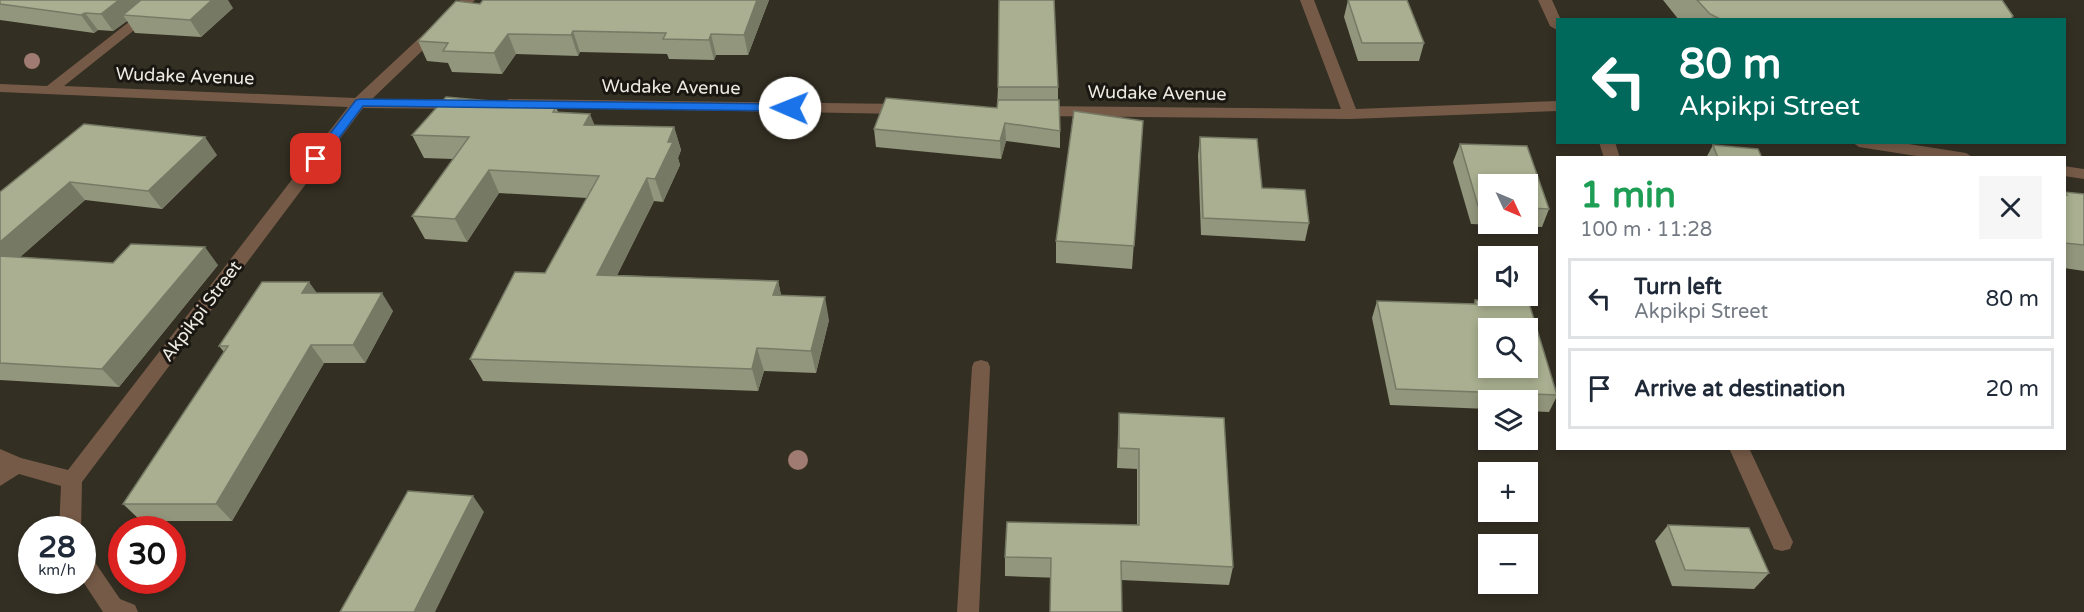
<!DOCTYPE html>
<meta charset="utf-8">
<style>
body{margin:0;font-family:"Varela Round",sans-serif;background:#f6f6f7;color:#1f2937;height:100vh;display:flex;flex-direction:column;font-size:22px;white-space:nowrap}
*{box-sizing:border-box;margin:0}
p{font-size:20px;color:#747a83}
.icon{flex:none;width:33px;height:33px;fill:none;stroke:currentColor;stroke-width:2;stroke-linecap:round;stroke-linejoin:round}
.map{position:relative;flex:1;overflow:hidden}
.details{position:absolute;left:1556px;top:156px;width:510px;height:294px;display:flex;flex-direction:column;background:#fff;border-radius:0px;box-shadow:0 3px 9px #0003}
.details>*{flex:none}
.hud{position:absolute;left:1556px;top:18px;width:510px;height:126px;border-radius:0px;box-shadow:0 3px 9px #0003;background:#00695c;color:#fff;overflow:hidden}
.needle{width:39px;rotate:134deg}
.buttons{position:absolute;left:1478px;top:174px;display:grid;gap:12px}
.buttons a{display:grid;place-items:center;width:60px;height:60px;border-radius:0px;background:#fff;box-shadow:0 3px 9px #0003;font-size:30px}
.speed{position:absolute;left:18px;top:516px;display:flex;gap:12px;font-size:30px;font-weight:700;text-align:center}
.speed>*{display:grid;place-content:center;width:78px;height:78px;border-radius:50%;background:#fff;box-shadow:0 3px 9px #0003;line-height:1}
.speed small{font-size:15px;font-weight:400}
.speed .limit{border:9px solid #d22;background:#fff;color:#111}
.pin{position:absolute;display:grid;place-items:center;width:51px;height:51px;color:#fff;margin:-26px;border-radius:12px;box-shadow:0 3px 9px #0006}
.me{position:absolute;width:66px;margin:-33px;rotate:271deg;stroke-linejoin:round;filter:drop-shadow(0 0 4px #0008)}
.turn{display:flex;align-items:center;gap:21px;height:126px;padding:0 24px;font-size:27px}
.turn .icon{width:78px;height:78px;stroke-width:2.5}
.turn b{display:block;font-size:42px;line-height:51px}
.round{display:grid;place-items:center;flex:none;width:63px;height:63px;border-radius:0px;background:#f6f6f7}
.head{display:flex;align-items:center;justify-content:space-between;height:102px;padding:0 24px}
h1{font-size:36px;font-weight:700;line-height:45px;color:#1e9e55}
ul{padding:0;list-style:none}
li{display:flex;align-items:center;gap:18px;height:81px;margin:0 12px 9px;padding:0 12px;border:3px solid #e0e1e3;border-radius:0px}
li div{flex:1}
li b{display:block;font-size:22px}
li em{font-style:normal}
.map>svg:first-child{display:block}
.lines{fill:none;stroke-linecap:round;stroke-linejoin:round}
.minor{fill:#755a47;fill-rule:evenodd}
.tree{fill:#a07b71}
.wall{fill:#91967c;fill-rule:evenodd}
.shaded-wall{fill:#767a65}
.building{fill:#a9af90;stroke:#767a65;stroke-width:1.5;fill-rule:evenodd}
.route{fill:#1a73e8;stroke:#114b97;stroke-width:1.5}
.labels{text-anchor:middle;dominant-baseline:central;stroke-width:6;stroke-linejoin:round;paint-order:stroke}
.street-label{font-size:18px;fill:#edeae2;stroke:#1a1712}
</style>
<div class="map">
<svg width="2084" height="612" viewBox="0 0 2084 612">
<rect width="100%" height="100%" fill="#342f23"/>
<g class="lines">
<path class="minor" d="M157 0H172L64 86 355 98 460 0H475L372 99H463L470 104 463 109 363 108 82 482 81 530H59L61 486 19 474 0 486V449L21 458 68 470 348 107 0 92V84L47 86Z
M1300 0H1314L1356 109 1557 101V111L1350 119 1037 116 1029 111 1037 106 1341 109Z
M1538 0H1552L1561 20H1557V30L1550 26Z
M509 99 904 104 912 109 904 114 504 107 502 104 504 101Z
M1599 142H1615L1620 158H1604Z
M1852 142H1896L1966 153 1974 158H1929L1859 147Z
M2064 166 2084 169V179L2064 176Z
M981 360 988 362 990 367 979 612H957L972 367 974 362Z
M1729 448H1749L1793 542 1790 549 1782 551 1774 549Z
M82 553 90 555 120 599 135 605 138 612H103L82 580Z"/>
</g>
<g class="tree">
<circle cx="32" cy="61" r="8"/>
<circle cx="798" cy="460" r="10"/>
</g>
<path class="wall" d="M0 0 233 8 201 37 135 33 127 21 113 31 98 30 94 33 0 20Z
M769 0 748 55H716L714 60 669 59 667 54 580 52 578 56 516 54 502 74 452 72 448 63 427 61 418 41 480 4Z
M1348 0 1424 43 1419 61H1358L1344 17Z
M1663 0H2002L2011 20H1679Z
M998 87H1058V100L1060 131V148L1006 141 1001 159 876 147 874 129 997 108Z
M556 107 558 112 594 125 674 127 681 150 678 158 680 165 663 202 654 201 617 275 778 281 781 295 829 320 816 373 764 371 758 391 483 381 470 359 545 273 587 198 499 193 467 242 425 239 412 216 453 159 424 158 412 135Z
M1143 121 1132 269 1056 263V241Z
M1200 137 1262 188 1309 223 1305 241 1201 235 1198 155Z
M1460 144 1527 146 1549 209 1542 227 1471 224 1453 162ZM1488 184H1527V224H1488Z
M1713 145 1762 158H1706Z
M217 155 162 209 85 200 20 257 113 263 218 265 119 387 0 380V192Z
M2064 192 2084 194V271L2064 268Z
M317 293 393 311 365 363H324L232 521H141L123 504 224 352 219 346Z
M1475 300 1557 394V396L1549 412 1527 411V400H1488V409L1390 405 1372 318 1377 301 1474 304Z
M1119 413 1233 567 1229 585 1121 580 1005 576V557L1137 525V469L1117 468 1118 433Z
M1668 525 1769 573 1754 589 1672 586 1655 541Z"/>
<path class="shaded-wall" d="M119 0H153L123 15 127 21 113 31 101 14Z
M212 0H228L233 8 201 37 190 20Z
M757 0H769L748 55 744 35Z
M85 13 98 30 94 33 81 15Z
M573 31 580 52 578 56 571 35Z
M508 34 516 54 502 74 494 53Z
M711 34 716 55 714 60 709 40Z
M590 114 599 136 584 125Z
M1005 123 1006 141 1001 159 1000 141Z
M674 127 681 150 678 158 680 165 663 202 655 179Z
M205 137 217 155 162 209 148 191Z
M489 170 499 193 467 242 455 219Z
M647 178 654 201 606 298 597 275Z
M70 182 85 200 2 273 0 270V242Z
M205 247 218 265 119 387 102 369Z
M778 281 783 304 773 295Z
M309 282 322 300 302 293Z
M382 293 393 311 365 363 353 345Z
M825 297 829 320 816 373 811 351Z
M311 345 324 363 232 521 216 504Z
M757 348 764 371 758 391 752 369Z
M473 496 484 512 435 612H414Z"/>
<path class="building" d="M0 0H119L101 14 85 13 81 15 0 4Z
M141 0H212L190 20 123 15Z
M483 0H757L744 35 711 34 709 40 663 39 666 33 573 31 571 35 508 34 494 53 443 51 448 43 418 41 456 1 480 4Z
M999 0H1054L1058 87H998Z
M1348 0H1407L1424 43H1362Z
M1697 0H2002L2013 16 2010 20H1722L1710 14Z
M446 97 556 107 553 112 590 114 584 125 674 127 668 142H673L655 179 647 178 597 275 778 281 773 295 825 297 811 351 757 348 752 369 470 359 515 272 545 273 599 176 489 170 455 219 412 216 469 137 412 135Z
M886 98 997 108 998 100H1059L1060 131 1005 123 1000 141 874 129Z
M1074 111 1143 121 1134 246 1056 241Z
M84 124 205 137 148 191 70 182 0 242V192Z
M1200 137 1257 139 1262 188 1305 190 1309 223 1203 218Z
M1460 144 1527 146 1549 209 1527 208V184H1488V207L1478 206Z
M1713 145 1758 149 1762 158H1718Z
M2064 192 2084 194V245L2064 243V195H2067Z
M131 244 205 247 102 369 0 363V256L113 263Z
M262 282H309L302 293H382L353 345H311L216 504H123L228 346H219Z
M1475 300 1529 303 1557 395 1396 389 1377 301 1476 304ZM1488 328H1527V368H1488Z
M1119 413 1224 418 1233 567 1121 561 1122 612H1050L1051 558 1005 557 1007 522 1139 525V449L1119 448Z
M408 491 473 496 414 612H340Z
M1668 525 1749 528 1769 573 1685 570Z"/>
<path class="route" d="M360 99 790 104 796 108 790 111 363 106 321 162H312V157L356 100Z"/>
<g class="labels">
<g class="street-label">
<text transform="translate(185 76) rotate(2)">Wudake Avenue</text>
<text transform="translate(671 87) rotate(1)">Wudake Avenue</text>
<text transform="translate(1157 93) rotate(1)">Wudake Avenue</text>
<text transform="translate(201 311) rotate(-53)">Akpikpi Street</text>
</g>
</g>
</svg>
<div class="buttons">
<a><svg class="needle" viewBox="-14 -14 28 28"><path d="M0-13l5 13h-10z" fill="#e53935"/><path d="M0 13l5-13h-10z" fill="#747a83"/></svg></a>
<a><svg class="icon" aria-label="sound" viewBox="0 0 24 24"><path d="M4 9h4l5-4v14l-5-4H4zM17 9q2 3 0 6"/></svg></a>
<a><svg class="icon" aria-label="search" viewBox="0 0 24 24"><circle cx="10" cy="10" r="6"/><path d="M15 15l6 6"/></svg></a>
<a><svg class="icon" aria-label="layers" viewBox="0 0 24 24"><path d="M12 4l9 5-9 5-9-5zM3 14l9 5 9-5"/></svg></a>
<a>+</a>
<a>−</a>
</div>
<div class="speed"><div>28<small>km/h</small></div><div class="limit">30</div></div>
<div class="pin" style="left:316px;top:159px;background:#d93025"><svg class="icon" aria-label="arrive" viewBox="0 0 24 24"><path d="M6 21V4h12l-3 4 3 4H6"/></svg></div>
<svg class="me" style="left:790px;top:108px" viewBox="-20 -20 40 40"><circle r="19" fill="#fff"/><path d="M0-13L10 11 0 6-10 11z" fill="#1a73e8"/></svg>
<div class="hud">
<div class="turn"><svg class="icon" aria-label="left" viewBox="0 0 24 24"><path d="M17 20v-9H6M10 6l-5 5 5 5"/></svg><div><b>80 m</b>Akpikpi Street</div></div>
</div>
<section class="details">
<div class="head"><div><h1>1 min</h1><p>100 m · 11:28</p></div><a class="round"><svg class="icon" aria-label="close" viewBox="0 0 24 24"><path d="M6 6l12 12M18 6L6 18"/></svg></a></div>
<ul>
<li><svg class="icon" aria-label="left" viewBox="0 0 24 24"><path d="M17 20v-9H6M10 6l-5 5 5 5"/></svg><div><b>Turn left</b><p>Akpikpi Street</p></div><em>80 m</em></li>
<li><svg class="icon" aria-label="arrive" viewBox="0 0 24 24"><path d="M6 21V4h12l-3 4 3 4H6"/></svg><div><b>Arrive at destination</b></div><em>20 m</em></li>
</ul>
</section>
</div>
